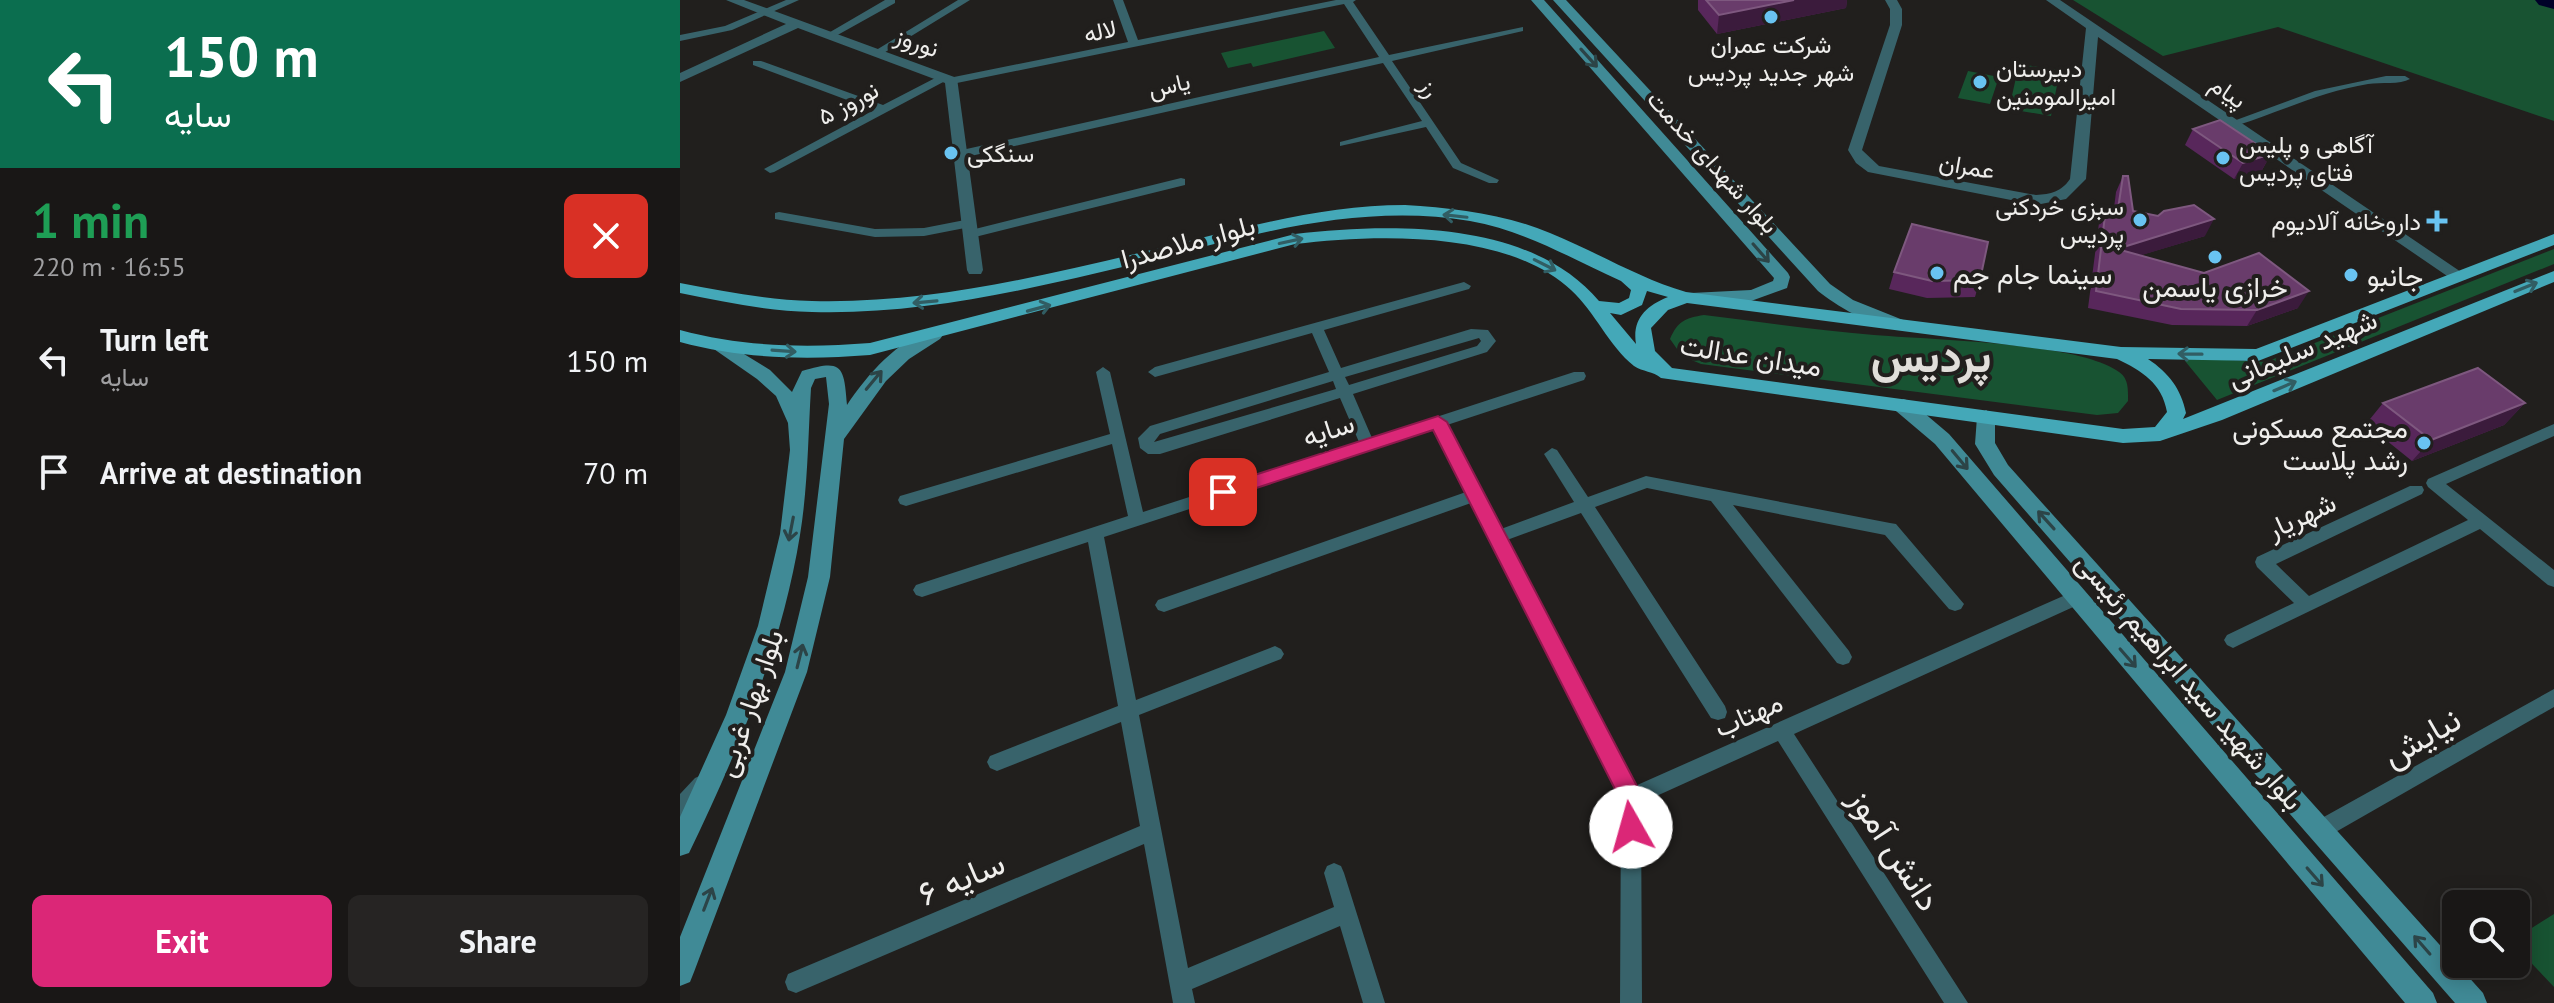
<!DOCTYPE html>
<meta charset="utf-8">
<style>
body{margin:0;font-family:"PT Sans",Vazirmatn,sans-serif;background:#262423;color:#f1f3f6;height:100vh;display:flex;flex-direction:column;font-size:30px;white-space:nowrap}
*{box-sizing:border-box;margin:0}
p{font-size:26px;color:#9f9fa1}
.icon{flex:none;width:44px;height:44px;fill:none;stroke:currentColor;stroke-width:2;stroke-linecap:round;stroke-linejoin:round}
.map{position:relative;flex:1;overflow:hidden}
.side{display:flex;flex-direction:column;background:#191716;width:680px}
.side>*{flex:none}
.guide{background:#0b6e4f;color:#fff;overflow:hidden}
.controls{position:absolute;left:1762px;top:890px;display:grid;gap:16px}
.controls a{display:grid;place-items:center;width:88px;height:88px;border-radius:12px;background:#191716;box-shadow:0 4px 20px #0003,0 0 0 2px #373635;font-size:40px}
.pin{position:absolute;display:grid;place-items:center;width:68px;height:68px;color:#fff;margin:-34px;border-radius:16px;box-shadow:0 4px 12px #0006}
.me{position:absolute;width:88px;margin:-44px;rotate:353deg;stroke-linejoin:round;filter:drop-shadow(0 0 6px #0008)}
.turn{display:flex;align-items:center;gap:28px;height:168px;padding:0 32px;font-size:36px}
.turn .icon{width:104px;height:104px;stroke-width:2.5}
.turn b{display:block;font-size:56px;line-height:68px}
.round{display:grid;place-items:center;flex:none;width:84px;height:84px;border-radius:12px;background:#262423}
.overview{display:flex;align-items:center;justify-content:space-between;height:136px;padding:0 32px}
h1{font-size:48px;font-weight:600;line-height:60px;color:#1e9e55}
.button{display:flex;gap:16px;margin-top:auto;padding:16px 32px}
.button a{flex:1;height:92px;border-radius:12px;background:#db2777;color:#fff;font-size:32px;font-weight:600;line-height:92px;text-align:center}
.button a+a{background:#262423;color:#f1f3f6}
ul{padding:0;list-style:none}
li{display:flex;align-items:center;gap:24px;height:112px;padding:0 32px}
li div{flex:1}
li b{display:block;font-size:30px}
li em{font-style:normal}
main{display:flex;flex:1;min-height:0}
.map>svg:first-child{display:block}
.green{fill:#185332}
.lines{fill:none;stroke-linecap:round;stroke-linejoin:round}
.river{fill:#000128;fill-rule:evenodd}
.minor{fill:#38636b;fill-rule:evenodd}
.tertiary{fill:#38636b;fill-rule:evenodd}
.secondary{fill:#408a96;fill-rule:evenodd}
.primary{fill:#44a8b8;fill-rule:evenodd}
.wall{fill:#58275b}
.shaded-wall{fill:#3b1b3c}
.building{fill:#693c6b;stroke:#7e587f;stroke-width:2}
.oneway{stroke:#2c4447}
.oneway2{stroke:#315d63}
.route{fill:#db2777;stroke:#8e194d;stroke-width:2}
.poi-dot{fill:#69c3f1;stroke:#211f1d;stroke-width:3}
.labels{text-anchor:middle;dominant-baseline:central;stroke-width:8;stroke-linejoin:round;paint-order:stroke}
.far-street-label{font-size:24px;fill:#efeeec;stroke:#211f1d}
.far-poi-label{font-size:24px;fill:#efeeec;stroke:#211f1d;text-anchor:start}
.street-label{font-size:28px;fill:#efeeec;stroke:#211f1d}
.poi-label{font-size:28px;fill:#efeeec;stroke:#211f1d;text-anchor:start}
.near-street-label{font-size:34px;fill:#efeeec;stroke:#211f1d}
.town-label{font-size:44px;font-weight:bold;fill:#e1deda;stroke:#211f1d}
</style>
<main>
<section class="side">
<div class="guide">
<div class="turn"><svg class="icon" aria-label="left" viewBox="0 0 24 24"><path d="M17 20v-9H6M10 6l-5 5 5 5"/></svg><div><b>150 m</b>سایه</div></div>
</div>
<div class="overview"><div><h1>1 min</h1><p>220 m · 16:55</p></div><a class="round" style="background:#d93025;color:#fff"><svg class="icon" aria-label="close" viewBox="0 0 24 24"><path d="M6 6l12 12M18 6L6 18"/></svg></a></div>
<ul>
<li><svg class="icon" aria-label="left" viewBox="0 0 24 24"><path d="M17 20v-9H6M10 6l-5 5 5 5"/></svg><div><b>Turn left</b><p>سایه</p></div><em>150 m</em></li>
<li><svg class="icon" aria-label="arrive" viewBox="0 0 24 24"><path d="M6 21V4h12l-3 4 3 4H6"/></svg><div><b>Arrive at destination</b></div><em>70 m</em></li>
</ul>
<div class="button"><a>Exit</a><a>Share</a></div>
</section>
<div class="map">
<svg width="1874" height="1003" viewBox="0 0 1874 1003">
<rect width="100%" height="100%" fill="#211f1d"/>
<path class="green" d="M1393 0H1874V121L1598 27 1483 56Z
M644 31 655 48 573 67 571 63 548 68 541 53Z
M1339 64 1380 70 1371 116 1329 109Z
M1288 71 1319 77 1310 104 1278 98Z
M1874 249V264L1537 400 1505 361 1507 358 1586 362Z
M1024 315C1081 322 1137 330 1194 335 1252 340 1391 342 1436 370 1449 377 1448 388 1448 401L1438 413 1417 415 1021 364 1002 356 990 339C998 321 1005 318 1024 315Z
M1874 914V987L1836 947V938Z"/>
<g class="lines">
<path class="river" d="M1855 0H1874V9L1859 5Z"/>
<path class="minor" d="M106 0H119L52 30 0 41V35L45 26Z
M205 0H215V3L154 37 145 35Z
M278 0H290L202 54 193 52Z
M433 0H443L458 40 656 0H676L673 2 709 55 843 27V31L712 61 781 163 819 180 817 183H809L773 168 746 127 660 146V142L742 121 703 63 282 158 276 154 282 150 699 57 664 4 272 84 267 80 94 172 90 173 84 169 194 110 73 65V61H81L203 105 261 75H269V78L448 42Z
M1706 76H1725L1730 79C1720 85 1701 82 1688 84 1644 91 1601 111 1558 125L1548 123 1635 91Z
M501 178 505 179V185L291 238 285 234 287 231Z
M99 212 195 229 244 228 290 219 296 223 290 227 244 236 195 237 95 219V213Z
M784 282 791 286 789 289 644 330 661 368 791 329 808 330 816 341 807 352 673 394 692 438 894 372H904L906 376 904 380 767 425 821 529 894 502 864 454 872 448 877 450 908 497 966 476 1210 523 1216 524 1284 604 1281 609 1275 611 1269 609 1205 535 1053 505 1169 651 1172 657 1169 663 1163 665 1157 663 1031 501 967 488 915 507 1045 706 1047 712 1045 718 1038 720 1031 718 901 513 827 540 955 786 1390 593 1396 591 1402 593 1405 598 1402 603 1114 734 1288 1003H1264L1098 741 961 803 962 1003H940L941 799 791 503 484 612 478 610 475 605 478 600 786 492 754 429 424 537 456 700 595 646 601 649 604 654 601 659 459 715 508 968 654 907 644 873 647 866 654 863 661 866 664 873 705 1003H683L660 926 512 989 515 1003H493L464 844 116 993 108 990 105 982 108 974 460 826 441 722 317 771 310 768 307 762 310 756 438 706 408 542 242 597 236 595 233 590 236 585 242 583 448 516 432 444 226 506 220 504 218 500 220 496 430 434 416 372 423 367 430 372 463 512 679 442 660 398 480 454H468L460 448 458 438 470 426 649 372 632 333 475 377 468 372 475 367ZM799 338 801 341 797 346 669 385 665 377ZM653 381 656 389 474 442 480 434Z
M1874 424V436L1766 484 1874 570V587L1868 585 1800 529 1559 645 1553 648 1547 645 1544 640 1547 635 1614 603 1577 567 1575 562 1577 557 1730 486H1742L1744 490 1742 494 1596 564 1629 596 1788 520 1748 487 1746 483 1748 479Z
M1874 689V707L1647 837 1640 840 1633 837 1630 830 1633 823Z"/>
<path class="tertiary" d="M46 0H64L277 78 303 270 301 274H289L287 270 265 83 118 28 0 82V73L106 24Z
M1205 0H1217L1222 9V25L1182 150 1199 166 1356 195C1371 194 1381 192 1390 179L1406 28 1366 0H1380L1787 276 1785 280H1773L1418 37 1406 179 1386 199 1356 205 1188 172 1176 163 1168 150 1210 25V9Z
M24 774 33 778 36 786C30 800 15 817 0 823V794L15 778Z"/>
<path class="secondary" d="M851 0H864L1108 273 1110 277 1107 288 1071 301H1011L1009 297 1011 293 1071 290 1093 281 1094 278Z
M873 0H886L1150 284 1173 300 1223 320 1226 324 1223 328C1201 333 1155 305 1138 291Z
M254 329 263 335 260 339 229 359 206 381 164 439 150 577 127 672 14 972 10 982 0 986V937L105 672 128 577 149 404 146 377 135 379 131 388C128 437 128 486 120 535 102 647 58 751 9 853L0 856V817L46 715 78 626 100 534 110 450 108 423 96 396 77 379 31 347 40 341 46 343 90 370 112 392 122 371C162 359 164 365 167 405 187 375 218 339 254 329Z
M1223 399 1230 401 1269 434 1753 993 1757 1003H1725L1255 444 1216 411 1214 406Z
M1306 410 1315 417V443L1328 465 1803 993 1807 1003H1775L1314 475 1295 444 1297 417Z"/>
<path class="primary" d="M725 205C774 208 825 214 870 233 917 252 958 278 1006 292L1441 347 1576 349 1874 234V245L1578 361 1468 359C1489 373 1501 389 1506 413L1503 419 1874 271V282L1542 420 1480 441 1443 443 981 378C973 371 963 372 954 366 929 346 915 312 891 290 827 230 697 234 615 244L190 355C126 360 62 359 0 342V330C62 347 126 348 190 343L615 234C712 223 851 220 919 301L939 303 949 298 951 290 941 281C890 258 846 231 790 221 675 202 565 237 455 264 350 289 242 315 132 312 87 311 44 302 0 293V283C44 291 87 300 132 301 250 304 366 275 480 248 561 229 641 205 725 205ZM967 291 988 297C965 306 952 320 956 344L930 313 941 315 962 305ZM1007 303 1437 359C1462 371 1482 383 1487 412L1475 427 1443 429 992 368 975 351 971 328 988 310Z"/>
</g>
<path class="wall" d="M1018 0H1167L1166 8 1037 34 1018 10Z
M1513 129 1591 154 1582 170 1554 179 1505 145Z
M1443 176 1453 211 1525 236 1461 255 1618 308 1567 326 1492 325 1408 308 1419 223 1426 207 1434 208 1436 192Z
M1214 272 1300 280 1295 297 1247 298 1209 289Z
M1703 403H1845L1824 425 1732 461 1686 424Z"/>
<path class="shaded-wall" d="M1114 0H1167L1166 8 1037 34 1039 15Z
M1591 154 1582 170 1554 179 1563 163Z
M1534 219 1525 236 1429 265 1437 249Z
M1629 291 1618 308 1567 326 1577 310Z
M1845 403 1824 425 1732 461 1751 440Z"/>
<path class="building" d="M1026 0H1114L1039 15Z
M1540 120 1591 154 1563 163 1513 129Z
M1443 176H1448L1453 211 1478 216 1484 211 1514 205 1534 219 1437 249 1524 273 1579 253 1629 291 1577 310 1501 309 1416 291 1426 207 1438 209Z
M1232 224 1308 242 1300 280 1252 281 1214 272Z
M1798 368 1845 403 1751 440 1703 403Z"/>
<defs><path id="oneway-shaft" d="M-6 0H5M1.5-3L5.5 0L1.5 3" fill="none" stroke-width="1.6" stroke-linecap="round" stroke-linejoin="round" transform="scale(2)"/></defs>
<g class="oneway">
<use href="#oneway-shaft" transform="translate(909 58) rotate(48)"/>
<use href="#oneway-shaft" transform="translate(1081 253) rotate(49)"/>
<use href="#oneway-shaft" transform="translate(194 380) rotate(-50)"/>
<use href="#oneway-shaft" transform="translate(1280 460) rotate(50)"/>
<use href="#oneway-shaft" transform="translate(1366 520) rotate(-132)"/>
<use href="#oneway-shaft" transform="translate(111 529) rotate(101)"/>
<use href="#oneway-shaft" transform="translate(120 656) rotate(-76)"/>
<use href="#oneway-shaft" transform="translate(1448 658) rotate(49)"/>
<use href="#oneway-shaft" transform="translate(1635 877) rotate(49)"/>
<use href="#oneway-shaft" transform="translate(28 899) rotate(-69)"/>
<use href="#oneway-shaft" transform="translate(1742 945) rotate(-131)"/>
</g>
<g class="oneway2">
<use href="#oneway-shaft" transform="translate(775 216) rotate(-174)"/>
<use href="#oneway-shaft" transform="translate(611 241) rotate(-12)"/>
<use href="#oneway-shaft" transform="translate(865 265) rotate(27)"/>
<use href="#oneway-shaft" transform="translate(1846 287) rotate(-22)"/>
<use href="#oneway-shaft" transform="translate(245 302) rotate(175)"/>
<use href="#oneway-shaft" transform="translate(359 308) rotate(-15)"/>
<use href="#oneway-shaft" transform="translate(104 351) rotate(4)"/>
<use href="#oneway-shaft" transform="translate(1510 354) rotate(-179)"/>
<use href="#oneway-shaft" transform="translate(1605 386) rotate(-23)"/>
</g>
<path class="route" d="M758 416 767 422 959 790C964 803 964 822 959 835L951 838 943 835 940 827V799L753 430 543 499 534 492 537 487Z"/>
<g class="poi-dot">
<circle cx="1091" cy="17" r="8"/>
<circle cx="1300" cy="82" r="8"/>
<circle cx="271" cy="153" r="8"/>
<circle cx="1543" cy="158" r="8"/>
<circle cx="1460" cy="220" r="8"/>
<path d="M1753 209h8v8h8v8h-8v8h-8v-8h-8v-8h8z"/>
<circle cx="1535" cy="257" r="8"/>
<circle cx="1257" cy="273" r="8"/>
<circle cx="1671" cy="275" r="8"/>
<circle cx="1744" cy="443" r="8"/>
</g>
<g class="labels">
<g class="far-street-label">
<text transform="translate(420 31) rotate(-12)">لاله</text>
<text transform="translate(237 42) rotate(20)">نوروز</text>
<text transform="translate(489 85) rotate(-13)">یاس</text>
<text transform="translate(750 88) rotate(57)">رز</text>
<text transform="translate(1548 92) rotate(34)">پیام</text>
<text transform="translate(168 103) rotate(-28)">نوروز ۵</text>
<text transform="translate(1033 162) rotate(48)">بلوار شهدای خدمت</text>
<text transform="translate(1287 166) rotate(10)">عمران</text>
</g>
<g class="far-poi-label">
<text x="1091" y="44" text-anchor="middle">شرکت عمران<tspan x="1091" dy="28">شهر جدید پردیس</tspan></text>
<text x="1316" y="68">دبیرستان<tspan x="1316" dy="28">امیرالمومنین</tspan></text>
<text x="1559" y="144">آگاهی و پلیس<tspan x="1559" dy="28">فتای پردیس</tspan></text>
<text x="287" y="153">سنگکی</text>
<text x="1444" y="206" text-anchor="end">سبزی خردکنی<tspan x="1444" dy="28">پردیس</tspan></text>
<text x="1741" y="221" text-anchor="end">داروخانه آلادیوم</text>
</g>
<g class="street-label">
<text transform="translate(508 241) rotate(-15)">بلوار ملاصدرا</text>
<text transform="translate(1622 348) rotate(-23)">شهید سلیمانی</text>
<text transform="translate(1071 355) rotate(9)">میدان عدالت</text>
<text transform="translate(648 429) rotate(-18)">سایه</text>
<text transform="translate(1621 515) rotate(-25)">شهریار</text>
<text transform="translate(1510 681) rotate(49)">بلوار شهید سید ابراهیم رئیسی</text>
<text transform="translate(69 703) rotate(-71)">بلوار بهار غربی</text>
<text transform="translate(1068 714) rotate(-24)">مهتاب</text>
</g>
<g class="poi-label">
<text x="1273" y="273">سینما جام جم</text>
<text x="1687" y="275">جانبو</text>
<text x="1535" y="286" text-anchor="middle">خرازی یاسمن</text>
<text x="1728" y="427" text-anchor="end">مجتمع مسکونی<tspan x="1728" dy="32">رشد پلاست</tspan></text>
</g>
<g class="near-street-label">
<text transform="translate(1741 736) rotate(-30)">نیایش</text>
<text transform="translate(1216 849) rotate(57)">دانش آموز</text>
<text transform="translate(281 877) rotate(-23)">سایه ۶</text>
</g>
<g class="town-label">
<text x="1251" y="355">پردیس</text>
</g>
</g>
</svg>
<div class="controls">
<a><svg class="icon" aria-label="search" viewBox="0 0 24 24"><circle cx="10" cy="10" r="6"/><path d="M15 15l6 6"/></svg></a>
</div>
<div class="pin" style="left:543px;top:492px;background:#d93025"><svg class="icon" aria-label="arrive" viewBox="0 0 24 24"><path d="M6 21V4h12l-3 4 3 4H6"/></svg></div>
<svg class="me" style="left:951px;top:827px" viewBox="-20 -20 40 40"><circle r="19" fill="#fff"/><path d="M0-13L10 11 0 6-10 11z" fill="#db2777"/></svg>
</div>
</main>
